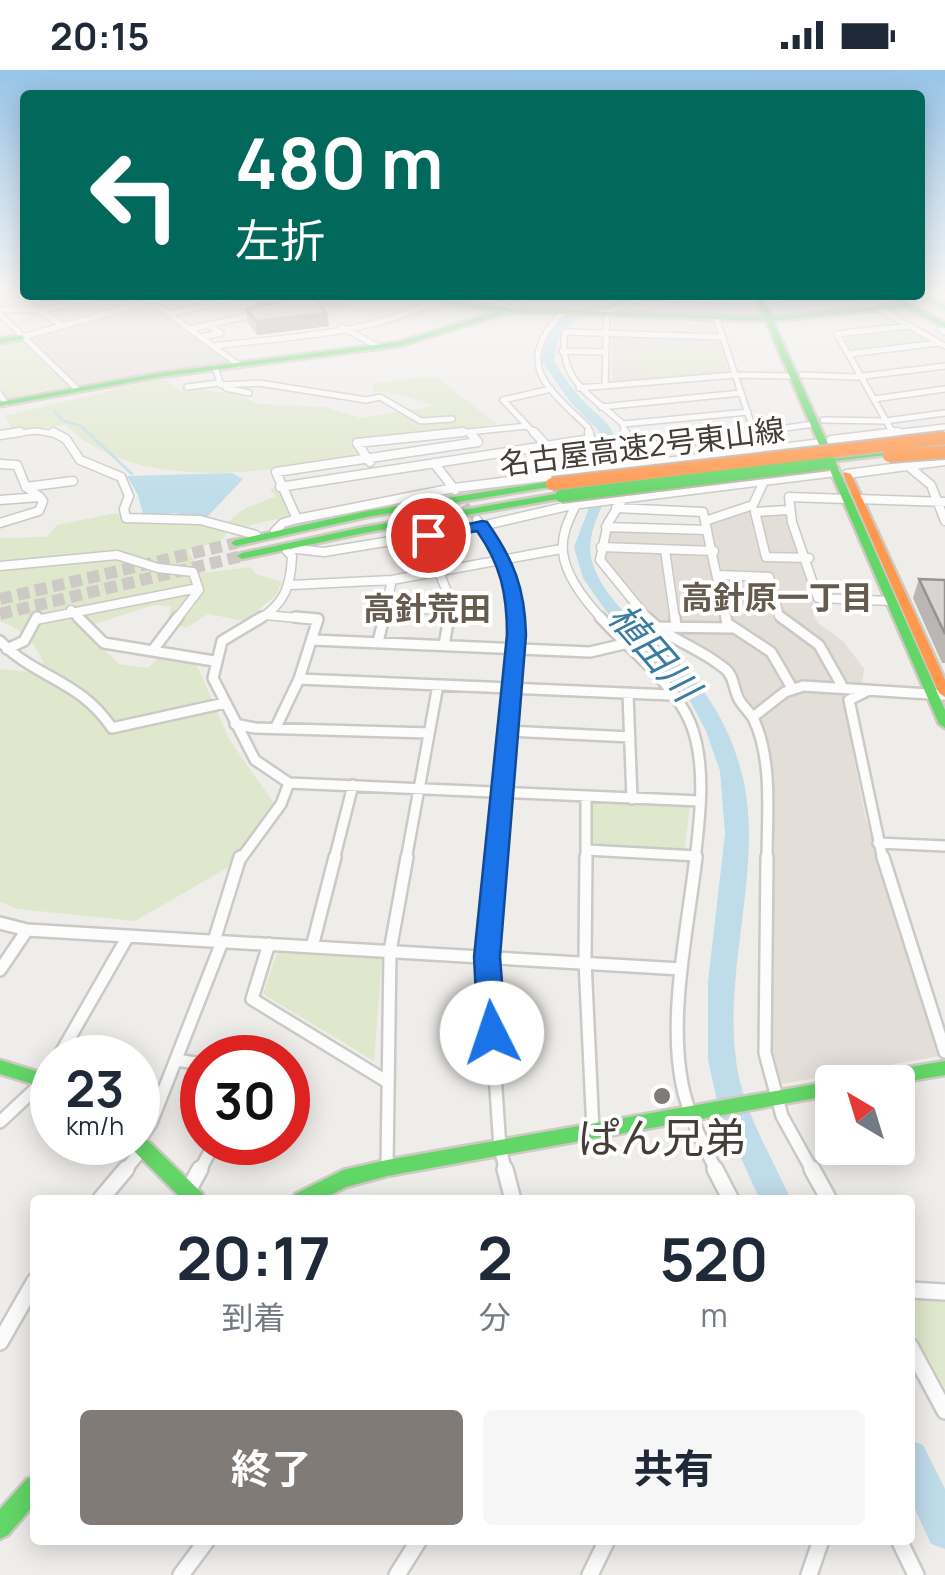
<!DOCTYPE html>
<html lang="ja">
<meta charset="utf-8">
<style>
body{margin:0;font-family:Manrope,"Noto Sans JP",sans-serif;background:#f6f6f7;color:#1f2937;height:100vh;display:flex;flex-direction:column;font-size:38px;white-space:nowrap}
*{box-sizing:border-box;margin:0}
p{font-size:32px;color:#747a83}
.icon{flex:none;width:55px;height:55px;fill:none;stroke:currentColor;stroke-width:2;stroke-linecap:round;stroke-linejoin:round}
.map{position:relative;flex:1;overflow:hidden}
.side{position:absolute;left:30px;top:1125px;width:885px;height:350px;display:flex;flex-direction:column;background:#fff;border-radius:10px;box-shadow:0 5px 25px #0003}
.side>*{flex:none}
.banner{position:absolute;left:20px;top:20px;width:905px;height:210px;border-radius:10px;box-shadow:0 5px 25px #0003;background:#00695c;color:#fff;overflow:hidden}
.needle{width:65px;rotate:322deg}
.buttons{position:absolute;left:815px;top:995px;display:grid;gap:20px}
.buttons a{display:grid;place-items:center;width:100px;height:100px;border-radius:10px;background:#fff;box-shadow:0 5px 25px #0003;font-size:50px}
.speed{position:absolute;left:30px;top:965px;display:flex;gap:20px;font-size:50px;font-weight:700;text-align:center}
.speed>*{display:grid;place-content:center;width:130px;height:130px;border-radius:50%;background:#fff;box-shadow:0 5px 25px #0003;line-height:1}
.speed small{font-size:25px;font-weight:400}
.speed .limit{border:15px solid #d22;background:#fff;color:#111}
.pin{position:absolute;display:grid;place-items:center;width:85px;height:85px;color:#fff;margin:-42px;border:5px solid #fff;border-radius:50%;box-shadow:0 2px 10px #0007}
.me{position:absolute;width:110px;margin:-55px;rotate:356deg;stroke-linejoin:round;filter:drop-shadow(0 0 8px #0008)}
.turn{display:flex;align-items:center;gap:35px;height:210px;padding:0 50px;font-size:45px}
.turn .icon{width:130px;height:130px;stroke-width:2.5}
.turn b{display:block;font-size:70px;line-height:85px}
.eta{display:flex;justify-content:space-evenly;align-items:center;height:170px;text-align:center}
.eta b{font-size:60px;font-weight:700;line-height:70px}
.cta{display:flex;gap:20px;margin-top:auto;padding:20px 50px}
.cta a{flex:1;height:115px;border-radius:10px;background:#807b76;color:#fff;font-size:40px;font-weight:700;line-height:115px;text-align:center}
.cta a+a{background:#f6f6f7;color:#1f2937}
.status{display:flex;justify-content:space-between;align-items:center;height:70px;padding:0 50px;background:#fff;direction:ltr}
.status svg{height:28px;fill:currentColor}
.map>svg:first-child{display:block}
.residential{fill:#e3ded8}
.commercial{fill:#eee5db}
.education{fill:#e5dfd6}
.green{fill:#dfe7cc}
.water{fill:#bedce9}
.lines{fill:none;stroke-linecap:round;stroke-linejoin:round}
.stream{stroke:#bedce9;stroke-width:2.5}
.river{fill:#bedce9;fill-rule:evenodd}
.street-tunnel{stroke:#cdcac6;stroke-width:8;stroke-dasharray:8 4;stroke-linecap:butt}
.highway-tunnel{stroke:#cdcac6;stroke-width:12;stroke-dasharray:12 6;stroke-linecap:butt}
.street-far4-casing{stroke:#cbc9c6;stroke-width:8}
.street-far3-casing{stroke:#cbc9c6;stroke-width:11}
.street-far2-casing{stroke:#cbc9c6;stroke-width:14}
.street-far1-casing{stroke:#cbc9c6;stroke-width:16}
.street-casing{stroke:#cbc9c6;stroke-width:20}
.fast-casing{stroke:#cec9c1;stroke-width:5}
.slow-casing{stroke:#cec9c1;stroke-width:5}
.street-far4{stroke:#fdfcfc;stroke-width:5}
.street-far3{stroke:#fdfcfc;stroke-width:8}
.street-far2{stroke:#fdfcfc;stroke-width:9}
.street-far1{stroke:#fdfcfc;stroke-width:11}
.street{stroke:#fdfcfc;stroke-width:15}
.fast{fill:#63d668;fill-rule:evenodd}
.slow{fill:#ff974d;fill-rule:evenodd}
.fast-bridge-casing{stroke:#c4b7a8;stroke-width:16;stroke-linecap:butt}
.slow-bridge-casing{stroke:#c4b7a8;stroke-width:16;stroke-linecap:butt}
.fast-bridge{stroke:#63d668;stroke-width:12}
.slow-bridge{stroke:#ff974d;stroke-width:12}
.wall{fill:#b9b6b4}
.shaded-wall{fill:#969492}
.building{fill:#d7d4d1;stroke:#969492;stroke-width:2.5}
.route{fill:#1a73e8;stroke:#114b97;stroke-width:2.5}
.poi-dot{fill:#807b76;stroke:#fff;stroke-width:4}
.labels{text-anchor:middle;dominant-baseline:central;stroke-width:8;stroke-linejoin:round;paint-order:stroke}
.far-street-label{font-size:30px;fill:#443e37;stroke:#fff}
.far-neighbourhood-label{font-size:32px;font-weight:bold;fill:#665b4f;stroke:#fff}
.far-quarter-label{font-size:32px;font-weight:bold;fill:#665b4f;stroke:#fff}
.water-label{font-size:38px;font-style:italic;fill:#397c9f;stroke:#fff}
.near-poi-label{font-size:42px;fill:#443e37;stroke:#fff}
</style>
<div class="status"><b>20:15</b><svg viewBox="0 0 49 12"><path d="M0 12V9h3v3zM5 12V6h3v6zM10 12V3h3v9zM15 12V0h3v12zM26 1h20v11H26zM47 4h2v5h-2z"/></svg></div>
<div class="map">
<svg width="945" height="1505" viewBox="0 0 945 1505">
<rect width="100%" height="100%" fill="#efedea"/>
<path class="residential" d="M149 233 231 293 77 314 26 267Z
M747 441H785L813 507V543L818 553 844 572 864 599 861 621 843 630 865 746 940 986 781 1014 773 992 771 959 770 705 765 666 733 600 653 550 606 489 609 460H709L710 451Z"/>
<path class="commercial" d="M612 247 710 250 717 265 612 261Z"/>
<path class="education" d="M612 265 718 269 729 302 616 313 612 311Z"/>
<path class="green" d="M909 258 933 271 853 281 843 265Z
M21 269 69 316 7 328 0 319V272Z
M667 277 719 279 725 299 650 306 643 295 633 294V285Z
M426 307 438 308 497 354 354 373 360 388C271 400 137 426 66 355L12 360 5 346 153 310H166L178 320 202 318 213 322H230L260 334 326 337 360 348 434 336C419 329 389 321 373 322V314Z
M277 416 289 446 243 457 228 452 244 439 276 426 270 420Z
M111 444 186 445 227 464 220 471 188 480 201 503 250 497 256 504 282 512 275 526 245 551 208 544 186 558 168 552 171 536 154 535 82 558 119 594 148 598 157 589 196 593 229 669 273 732 227 798 135 851 18 839 0 832V599L38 603 44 598C40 575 21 559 0 551V468L46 467 57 455Z
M580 731 690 736 684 783 582 777Z
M277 883 382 888 374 991 263 924Z
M910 1226 945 1229V1318L910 1256Z"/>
<path class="water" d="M232 403 243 409 207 447 174 443 144 447 138 425 127 406Z"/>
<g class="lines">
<path class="stream" d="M54 340 63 351 81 356 132 404"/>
<path class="river" d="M628 225H641C604 253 560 230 554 292 564 307 574 321 586 334 595 343 607 350 612 361 636 408 580 445 592 491 605 537 655 566 685 599 711 626 730 661 740 697 767 786 723 895 736 990 742 1041 771 1084 791 1130H760L719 1039 708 990V912L725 764 720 701 706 661 687 625 606 541 583 508 574 477 598 414 604 380 598 360 571 333 542 292C549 232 585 246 628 225Z
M910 1370 923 1375 945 1419V1479L931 1474 910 1428Z"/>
<path class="street-tunnel" d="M458 425 477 450"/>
<path class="highway-tunnel" d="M0 529 236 473
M0 544 242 486"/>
<defs>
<path id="street-far4" d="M0 225 57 226 76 233
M143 225 239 295
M855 225 945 276
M648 228 761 231 814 225
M935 230 945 226
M0 240 36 239 62 255
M42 241 105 225
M507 241 530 225
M562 243C513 294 547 318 588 357L590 365
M601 243 650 226
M0 244 77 319
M170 244 244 225
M716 247 755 365
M341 257 379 277
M190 259 257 244
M945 259 941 260 945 262
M22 267 174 225
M202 267 221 263 208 255
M214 276C292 266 377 265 447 225
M562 281 606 282
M849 284 938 273
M215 298 221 315 259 313 366 330 380 327 421 351 452 349
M802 305 856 307 945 296
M605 315 607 244
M187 317 219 313
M226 318 249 323
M579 318 735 305 792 306
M0 325 6 333
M874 329 945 319
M601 337 741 323
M823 350 885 351 945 343
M623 354 748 342
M1 365 37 361 59 365
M438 365 527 356
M536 365 503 330 551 319
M625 365 623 354C591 325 557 310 565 262L723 267
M736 365 814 354
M876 365 945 357
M894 365 837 264 908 256"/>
<path id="street-far3" d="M53 362 66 369 80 390 121 407 129 426 124 439 126 448 200 450 256 465
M534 362 546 375
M589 362C604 448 513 454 603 550
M625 362 628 380 754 362
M754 362 760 380
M893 362 906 395
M0 365 20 362
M831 370 898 362
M370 392 357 373 463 362
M434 393 455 420
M0 394 17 395 26 417 40 427
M907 395 931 415 945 451
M847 404 945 391
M26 417 73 411
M280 417 591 369
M628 421 608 453 600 490 649 550
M846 429 789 427 792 452 818 528 891 531
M858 429 945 432
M0 430 39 427
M616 438 703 442 726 550
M787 440 755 442 766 487 809 488
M297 449 276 402 478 372 471 364
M477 450C500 482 518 509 514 550
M708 450 753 435 766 407
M0 453 39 441 43 431 40 427
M606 457 707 460
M275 461 283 453 297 449 454 418 822 373
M601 477 714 481
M296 479 324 482 482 456 572 435 836 402
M665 480 675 550
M0 496 117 485 158 498 193 502 199 520 176 550
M439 502 452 534 449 550
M718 505 769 507 779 546 784 550
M291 515 392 510 561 479
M386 538 451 540
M71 540 81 550
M266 545 318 550
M36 550 198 518
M258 550C285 534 291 515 292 486L287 481
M383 550 392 510"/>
<path id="street-far2" d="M78 547 104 573 214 591
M600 547C630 580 672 611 690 652 707 693 700 747 695 790
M646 547C672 572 697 576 724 598 733 604 733 615 737 625 740 635 750 641 754 650 773 691 767 746 767 790
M675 547 676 557
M726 547 727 553 771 582 792 618
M781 547 819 575 841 614
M655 557 733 558
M313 570 590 582 624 574
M0 571C35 608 79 609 112 658L225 633
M378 572 384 547
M444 575 449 547
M7 579 24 571 37 547
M153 580 178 547
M299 609 671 625
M869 620 849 630 883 790
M628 624 632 729
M753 647 785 622 803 616 945 625
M235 654 255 658 429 663
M276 657 299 609 318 549 295 547
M507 661 630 667
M289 713 700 731
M878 773 945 776
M586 780 697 786
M240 790 281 734 289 713 255 690 213 608 222 571 262 547
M334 790 353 715
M406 790 438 615
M495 790 514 547
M586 790V727"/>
<path id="street-far1" d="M495 787 487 887 500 1078 506 1102
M586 787 585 891 593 1061
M696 787C688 857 668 945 682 1014 688 1045 703 1074 717 1102
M767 787 765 983 782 1046 813 1102
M883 787 945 982
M0 853 27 860 681 899
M214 871 240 787
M269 874 252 929 386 1011
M312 877 335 787
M0 900 27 860
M58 988 128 866
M176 990 202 994
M0 1052 46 1009 52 998
M138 1073 151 1053 222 872
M387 1098 390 881 407 787
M124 1102 143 1078
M199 1102 215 1072"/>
<path id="street" d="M505 1099 513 1130
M715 1099 731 1130
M812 1099 829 1130
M188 1121 200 1099
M100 1130 126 1099
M910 1220 945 1222
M0 1272 35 1211
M910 1276 945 1341
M899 1470 916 1505
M181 1505 207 1470
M397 1505 419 1470
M590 1505 607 1470
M809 1505 821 1470"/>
<path id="fast" d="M920 223 945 235V240L918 226Z
M274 225 334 229H439L515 239 764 247 755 225H761L772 247 900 234 886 225H894L945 253V258L943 257 906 237 773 251 833 386 945 372V378L835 391 945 640V658L939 654 766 251 509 242 400 276 159 307 0 336V332L159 303 399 272 500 241 439 233H334Z
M22 265 25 269 0 273V269Z
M552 411 557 414 555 416 367 447 236 476 231 473 236 470 367 441Z
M561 423 566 426 564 428 364 463 242 489 237 486 242 483 364 457Z
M0 990 52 1006V1020L0 1004Z
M945 991V1005L898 1013 853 1012 856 1007 862 1005Z
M832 1011 838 1012H832V1025L387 1106 346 1117 321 1130H293L295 1124 343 1100 387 1090Z
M138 1064 143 1066 203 1124 205 1130H183L131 1078 128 1072H138Z
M35 1406V1434L8 1465 0 1469V1439L27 1409Z"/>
<path id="slow" d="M844 402 851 404 945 610V627L939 623 843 404Z"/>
</defs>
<use href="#street-far4" class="street-far4-casing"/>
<use href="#street-far3" class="street-far3-casing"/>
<use href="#street-far2" class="street-far2-casing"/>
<use href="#street-far1" class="street-far1-casing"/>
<use href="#street" class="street-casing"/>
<use href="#fast" class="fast-casing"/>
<use href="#slow" class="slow-casing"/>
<use href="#street-far4" class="street-far4"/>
<use href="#street-far3" class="street-far3"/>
<use href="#street-far2" class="street-far2"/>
<use href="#street-far1" class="street-far1"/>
<use href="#street" class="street"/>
<use href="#fast" class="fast"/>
<use href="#slow" class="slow"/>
<defs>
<path id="fast-bridge" d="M561 426 830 393"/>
<path id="slow-bridge" d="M889 386 945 382
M552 414 945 368"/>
</defs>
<use href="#fast-bridge" class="fast-bridge-casing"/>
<use href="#slow-bridge" class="slow-bridge-casing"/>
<use href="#fast-bridge" class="fast-bridge"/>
<use href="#slow-bridge" class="slow-bridge"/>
</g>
<path class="wall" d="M247 225H288L289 230 313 225H347L348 237 323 238 329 256 257 265 248 253 246 239 260 236 248 229Z
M919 509 945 510V593H942L913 528Z"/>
<path class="shaded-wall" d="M259 225H288L289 231 261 237Z
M327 243 329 256 257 265 256 251Z"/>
<path class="building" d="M313 225H325L311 226 327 243 256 251 246 239Z
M919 509 945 510V564Z"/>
<linearGradient id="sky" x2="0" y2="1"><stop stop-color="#97c4e8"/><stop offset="0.51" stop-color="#f8f7f6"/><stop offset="1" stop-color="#f8f7f6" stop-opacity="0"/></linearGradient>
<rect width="945" height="432" fill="url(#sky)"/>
<path class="route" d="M482 451 487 452C514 490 525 519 526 565L500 887 506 963 502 971 492 975 483 971 478 963 474 887 507 565C507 524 501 495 477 461L428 470 420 465Z"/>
<circle class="poi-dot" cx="662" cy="1026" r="10"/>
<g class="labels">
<g class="far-street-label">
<text transform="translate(642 376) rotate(-7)">名古屋高速2号東山線</text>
</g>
<g class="far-neighbourhood-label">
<text x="777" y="527">高針原一丁目</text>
</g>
<g class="far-quarter-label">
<text x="427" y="538">高針荒田</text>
</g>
<g class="water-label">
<text transform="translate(655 581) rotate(49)">植田川</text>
</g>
<g class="near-poi-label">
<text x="662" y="1067">ぱん兄弟</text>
</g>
</g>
</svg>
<div class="buttons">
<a><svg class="needle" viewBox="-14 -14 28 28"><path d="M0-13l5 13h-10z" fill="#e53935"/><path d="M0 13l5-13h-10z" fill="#747a83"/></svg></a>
</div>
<div class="speed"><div>23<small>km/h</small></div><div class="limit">30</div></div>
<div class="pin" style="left:428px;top:465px;background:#d93025"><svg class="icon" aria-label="arrive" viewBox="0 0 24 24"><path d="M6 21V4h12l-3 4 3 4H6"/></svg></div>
<svg class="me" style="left:492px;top:963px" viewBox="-20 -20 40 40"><circle r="19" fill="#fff"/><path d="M0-13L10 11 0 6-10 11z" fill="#1a73e8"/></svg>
<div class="banner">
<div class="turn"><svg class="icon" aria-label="left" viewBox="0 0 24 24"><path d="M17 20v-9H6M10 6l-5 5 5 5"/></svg><div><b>480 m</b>左折</div></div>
</div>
<section class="side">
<div class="eta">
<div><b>20:17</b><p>到着</p></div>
<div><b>2</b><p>分</p></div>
<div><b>520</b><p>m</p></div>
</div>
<div class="cta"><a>終了</a><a>共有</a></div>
</section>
</div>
